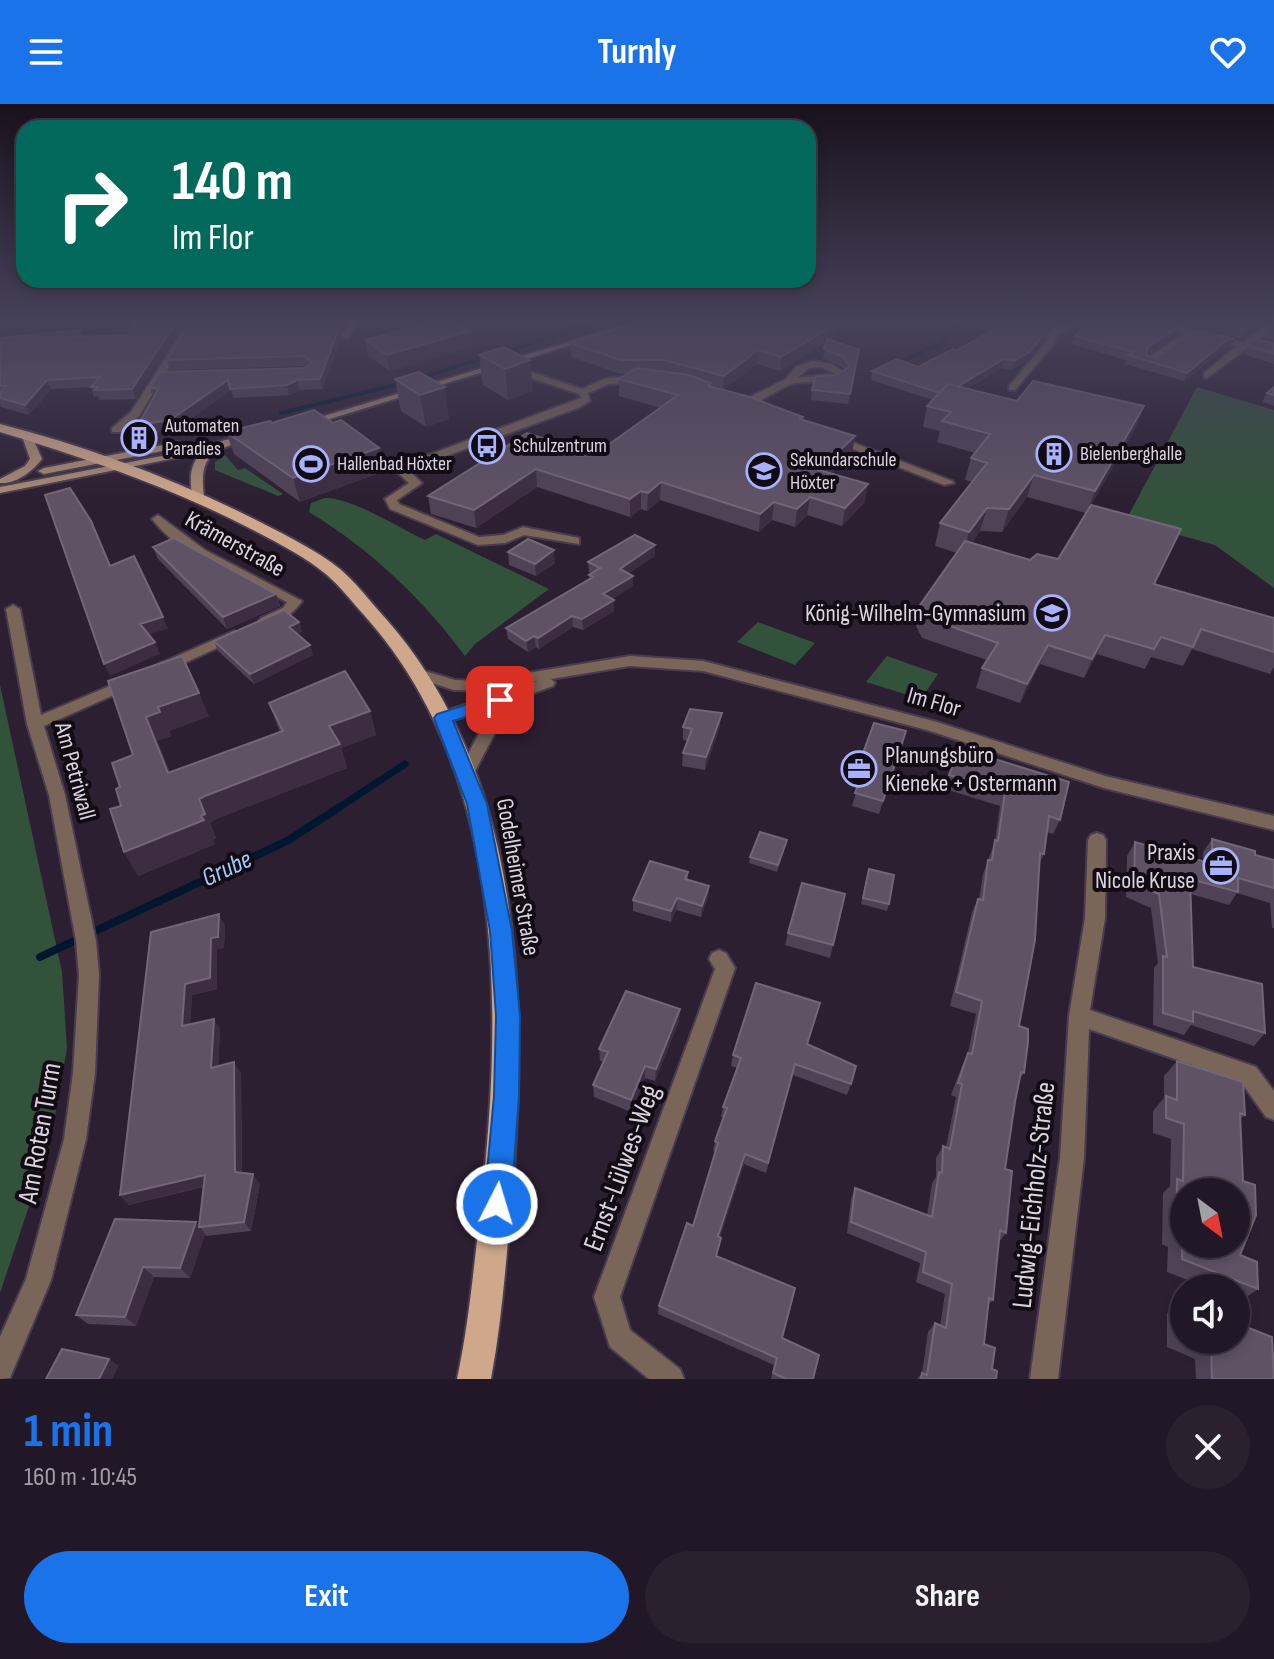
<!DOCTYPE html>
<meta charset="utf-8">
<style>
body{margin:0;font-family:"Sofia Sans Condensed",sans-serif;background:#2a202e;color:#f1f3f6;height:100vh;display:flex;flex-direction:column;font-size:30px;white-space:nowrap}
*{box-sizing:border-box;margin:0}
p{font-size:26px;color:#a29fa7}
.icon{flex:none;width:44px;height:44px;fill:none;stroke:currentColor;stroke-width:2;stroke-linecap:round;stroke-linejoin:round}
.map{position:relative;height:1275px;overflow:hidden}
.drawer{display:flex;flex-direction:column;background:#221726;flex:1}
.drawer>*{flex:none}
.banner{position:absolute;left:16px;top:16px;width:800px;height:168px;border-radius:24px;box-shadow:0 4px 12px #0003,0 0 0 2px #3f3643;background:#00695c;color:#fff;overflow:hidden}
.needle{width:52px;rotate:148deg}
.fabs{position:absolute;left:1170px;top:1074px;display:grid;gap:16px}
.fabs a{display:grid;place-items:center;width:80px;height:80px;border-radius:50%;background:#221726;box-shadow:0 4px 12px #0003,0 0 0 2px #3f3643;font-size:40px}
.pin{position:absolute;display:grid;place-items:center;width:68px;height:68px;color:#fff;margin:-34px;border-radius:16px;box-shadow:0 4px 12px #0006}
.me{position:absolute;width:88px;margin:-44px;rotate:5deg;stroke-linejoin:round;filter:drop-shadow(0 0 6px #0008)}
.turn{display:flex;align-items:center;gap:28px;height:168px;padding:0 24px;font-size:36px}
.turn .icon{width:104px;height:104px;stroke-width:2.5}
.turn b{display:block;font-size:56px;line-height:68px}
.round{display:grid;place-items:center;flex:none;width:84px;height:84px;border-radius:42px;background:#2a202e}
.overview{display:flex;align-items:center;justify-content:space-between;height:136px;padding:0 24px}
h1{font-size:48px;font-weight:700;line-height:60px;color:#1a73e8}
.cta{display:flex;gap:16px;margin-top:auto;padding:16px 24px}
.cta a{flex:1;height:92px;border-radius:48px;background:#1a73e8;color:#fff;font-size:32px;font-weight:700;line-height:92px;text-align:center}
.cta a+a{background:#2a202e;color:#f1f3f6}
header{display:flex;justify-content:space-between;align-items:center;height:104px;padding:0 24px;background:#1a73e8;color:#fff;font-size:36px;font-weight:700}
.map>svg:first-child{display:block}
.green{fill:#33523c}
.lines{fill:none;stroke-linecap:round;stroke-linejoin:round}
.stream-far2{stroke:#00172f;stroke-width:4}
.stream-far1{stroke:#00172f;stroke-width:7}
.stream{stroke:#00172f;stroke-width:8}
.street-casing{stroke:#493c4e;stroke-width:4}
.secondary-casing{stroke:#493c4e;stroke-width:4}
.primary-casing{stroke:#493c4e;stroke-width:4}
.street{fill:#7a6659;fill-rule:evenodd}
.secondary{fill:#aa8b75;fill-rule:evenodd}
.primary{fill:#cfa88b;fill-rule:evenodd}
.wall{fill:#504256;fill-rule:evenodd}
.shaded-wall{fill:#3c2d42}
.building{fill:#605265;stroke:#736678;stroke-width:2;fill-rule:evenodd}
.route{fill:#1a73e8;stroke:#114b97;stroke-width:2}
.labels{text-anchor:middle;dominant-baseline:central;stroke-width:8;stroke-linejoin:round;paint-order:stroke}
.far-poi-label{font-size:20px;fill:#dcd3e0;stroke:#120b14;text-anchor:start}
.street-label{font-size:24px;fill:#dcd3e0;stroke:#120b14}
.poi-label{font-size:24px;fill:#dcd3e0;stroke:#120b14;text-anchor:end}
.water-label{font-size:26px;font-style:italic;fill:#a1cdfd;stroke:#120b14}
.near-street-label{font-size:28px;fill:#dcd3e0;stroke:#120b14}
</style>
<header><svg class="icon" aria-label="menu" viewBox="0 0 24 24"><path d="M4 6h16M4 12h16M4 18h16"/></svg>Turnly<svg class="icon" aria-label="heart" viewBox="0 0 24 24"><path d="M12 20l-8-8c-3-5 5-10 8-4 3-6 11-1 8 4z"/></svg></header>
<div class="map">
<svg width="1274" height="1275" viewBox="0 0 1274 1275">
<rect width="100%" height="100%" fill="#2d1f32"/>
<path class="green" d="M1197 283 1274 306V484L1215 441 1126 416Z
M225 351 238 366 245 364 283 390 278 392 215 366V358Z
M325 394C351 393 399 424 425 436L436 430 549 485 475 540 465 552C422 494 370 445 309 408L311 399Z
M758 518 815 539 795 561 737 538Z
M887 552 938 570 921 595 866 578Z
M0 581 62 868 67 944 50 1039 0 1189Z"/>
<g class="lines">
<path class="stream-far2" d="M503 249 600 217
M894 261 943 238 954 223 964 217
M419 274 487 253
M281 309 403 279"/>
<path class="stream-far1" d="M335 706 405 660"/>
<path class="stream" d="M40 853 287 737 338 704"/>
<defs>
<path id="street" d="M189 217H197L139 312 120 328H112V324L131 308Z
M351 217H359L348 234H342L341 232Z
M1072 217H1084L1066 224 1056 232 1055 239 1015 286H1009V282L1047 237 1048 229 1060 220Z
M1145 217H1158L1242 238 1268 220H1274V224L1207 274 1204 273V269L1237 242 1193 231 1152 259H1146V255L1184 229Z
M813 257 832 260 847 271C830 283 810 275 792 280 777 284 754 306 740 298L786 275 796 263ZM821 263 836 270 797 274 809 264Z
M509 259H515L531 268 582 285 607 274 641 272 646 275 641 278 609 280 588 289 590 297 578 304 408 366 422 379 397 396 399 400 479 433 503 431 523 423 579 434V440L524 431 505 439 478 441 390 405 385 395 409 379 396 367V363L581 294 579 290 525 272 509 263Z
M834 331 952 377 954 379 944 381 830 336V332Z
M158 411 205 446 302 497C293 510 278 522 261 520L259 517 261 514 283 504 287 498C242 475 184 456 152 415Z
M13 501 20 505 41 611 124 576 129 574 136 579 134 582 44 622 65 691 96 837 99 871 95 969 86 1035 51 1176 10 1274 0 1275V1233L26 1175 64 1035 73 969 79 871 76 837 49 691 27 620 6 505Z
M234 527 241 531 239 534 169 566H159L157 563 159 560Z
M630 552 703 557 937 618 1105 672 1274 712V726L1104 684 927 626 703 567 630 562 551 575 555 579 553 582 523 593 525 596 522 600 498 623 472 673H460L458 669 486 616 505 599 443 619 435 614 437 610 538 577 479 587 454 586 413 573 411 570 418 565 455 576 479 577Z
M1097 729 1103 731 1106 736 1105 814 1090 906 1256 963 1274 987V1016L1266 1013 1241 978 1089 925 1084 1054 1058 1275H1030L1060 1054 1069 912 1085 814 1088 736 1091 731Z
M719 846 726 849 735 864 620 1193 630 1226 680 1265 684 1275H649L610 1243 594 1193 715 865 709 855 712 849Z"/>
<path id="secondary" d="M638 217H650L310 321 301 319Z
M27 329 32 332 42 355C32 368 16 380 0 379V375L25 362 30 355 22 332Z
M249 330 254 333 253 335C216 345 198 348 204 392L198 396 192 392C190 375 189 362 201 349L0 389V383L167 351Z
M179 338 184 341 183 343 44 370 38 367 44 364Z"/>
<path id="primary" d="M0 320C89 343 178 376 260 418 287 432 316 446 340 465 354 477 366 492 378 506 528 668 529 908 510 1115 505 1169 501 1222 491 1275H457C468 1224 473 1171 479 1119 503 915 510 674 364 511 352 498 341 483 327 471 304 452 276 438 249 424 170 383 85 354 0 328Z"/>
</defs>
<use href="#street" class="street-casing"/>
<use href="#secondary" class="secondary-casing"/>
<use href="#primary" class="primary-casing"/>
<use href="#street" class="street"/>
<use href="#secondary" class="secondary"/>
<use href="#primary" class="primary"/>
</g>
<path class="wall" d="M192 217H342L337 226 340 236 323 285 300 286 289 291 233 294 231 286 174 326 141 331 138 321 153 294 150 284 304 264 307 262 170 266 167 256Z
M437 217H511V221L475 231 470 228 472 243 390 267 368 252 365 236Z
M1005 217H1061L1058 218 1047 226 1044 236 1027 257 1012 266 1002 264 967 285 1017 297 1144 302 1136 323 1091 401 1172 444 1154 480 1274 514V563L1270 570 1192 545 1183 562 1151 553 1145 565 1097 550 1084 574 1040 560 1020 599 976 584 982 564 987 556 922 534 915 520 920 501 957 449 935 442 940 419 972 378 965 376 971 354 975 349 937 338 940 327 923 323 927 302 933 296 871 276 872 267 918 263 957 246 1005 219ZM1027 393 1086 409 1058 455 1030 456 972 439 980 427 1002 428Z
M1074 217 1177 230 1147 251 1149 253H1157L1234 235 1230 243 1224 245 1184 277 1125 260 1126 256 1072 240 1075 232 1084 221 1058 237Z
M1169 217H1269L1241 235Z
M1274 222V237L1264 235 1268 226Z
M80 226 83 232 127 231 136 295 99 296 98 292 94 293 91 283 51 285 29 311 1 303 0 300V234Z
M836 233 830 236 859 246 848 300 811 296 812 286 844 266 842 263 823 255 826 238 780 267 757 260 723 286 803 313 802 316 855 332 852 349 831 369 865 398 842 422 807 411 795 423 772 416 759 428 660 396 647 407 641 405 630 413 537 383 476 424 431 410 428 392 548 343 578 352 594 351 661 304 619 292V275L627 270H621L571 253 570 239Z
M1274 239V260L1243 250 1247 242Z
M503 243 533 287 508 296 483 281 479 251Z
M419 268 449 315 426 323 401 307 395 275Z
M1274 283V302L1262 298 1267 289Z
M272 319H333L384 367 300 398 234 350 226 328Z
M655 441V452L629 469 633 472V482L612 495 614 496V507L583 526 573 523 539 545 536 543 528 548 508 535 506 524 589 475V471L591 470 589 468 588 458Z
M153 443 276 490 280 502 227 525 158 455Z
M508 448 555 459 536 472 509 461Z
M299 518 302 528 297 530 313 551 254 580 218 547 214 537Z
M108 577 209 612 169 627 171 632 157 637 170 668 280 628 269 599 370 607 376 631 341 644 347 664 216 715 210 719 216 734 213 736 215 740 138 772 121 702 120 683 133 651Z
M720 622 705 666 682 662 683 649 687 637 683 636V623Z
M906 627 879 710 852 702 860 675 856 674 859 660Z
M959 644 1060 716 1053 730 1046 728 1044 750 1040 758 1019 922 1024 969 1019 976 1015 998 1005 1065 1006 1129 999 1138 993 1196 988 1201 984 1240 996 1275H917L922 1269 928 1228 935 1219 940 1222 945 1190 916 1178 920 1159 847 1129 851 1095 855 1084 927 1112 932 1079 936 1073V1054L943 1042 946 1043 956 993 951 991 962 962 968 949 976 910 950 902 972 808 978 795H979L983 770 995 737 1000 702 945 685Z
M1212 735 1255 751 1274 756V824H1272L1270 799 1237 789 1229 801 1191 790 1193 863 1265 929 1254 942 1191 921 1184 931 1153 921 1154 864 1158 859 1151 804 1126 793 1127 752 1135 738 1203 757V748Z
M787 736 777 768 749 759 750 753Z
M869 765 889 800 887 807 861 800Z
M688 768V775L709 782 708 793 701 813 676 806 671 818 633 807V796Z
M845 790 830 854 785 841 788 829Z
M225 821 224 844 217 845V885L192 891 190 921 220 925 218 962 241 969 242 1069 260 1080 251 1127 206 1132 205 1130 190 1174 154 1173 136 1222 88 1220 76 1211 199 1121 203 1083 129 1101 120 1091 151 828Z
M820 899 807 941 851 980 847 991 793 971 766 1069 744 1060 720 1133 721 1134 717 1152 813 1275H771L774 1261 658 1210 659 1202 693 1122 715 1048 713 1047 715 1037 723 1014 721 1013 723 1003 737 964 731 962 733 951Z
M679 917 655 977 645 974 631 1008 594 993 593 981 603 958 600 957 599 945Z
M1177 957 1245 1011 1240 1015V1151L1258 1185 1241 1197 1236 1195V1184H1208L1167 1168 1168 1143 1162 1140 1163 1089 1170 1082 1171 1035 1153 1029V1007L1164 994V972Z
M1182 1198 1184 1199V1236H1236L1274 1275H1196L1195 1255 1167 1243V1209Z"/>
<path class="shaded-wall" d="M177 217H186L136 295 132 285Z
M336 217H342L335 232 333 223Z
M474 217H511V221L475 231Z
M1051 217H1061L1058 218 1046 227 1049 218Z
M1080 217H1090L1058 237 1061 228Z
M1260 217H1269L1241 235 1245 226Z
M838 219 836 233 780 267 781 253Z
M1180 222 1177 230 1144 253 1147 244Z
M338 227 340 236 323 285 320 275Z
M470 227 472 243 390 267 387 251Z
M1047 227 1044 236 1027 257 1012 266 1014 257Z
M1234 235 1230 243 1224 245 1184 277 1187 269 1227 236Z
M758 246 757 260 723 286 724 272Z
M1004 255 1002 264 958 290 960 281Z
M530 256 533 287 508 296 505 265Z
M47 276 51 285 29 311 25 301Z
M228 276 231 286 174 326 141 331 138 321Z
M297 276 300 286 289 291 287 281Z
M445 283 449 315 426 323 420 291Z
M1144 302 1136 323 1086 410 1095 387Z
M855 332 852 349 817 384 819 366Z
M379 344 384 367 300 398 293 374Z
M536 365 537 383 476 424 474 406Z
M1034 371 1027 393 1002 428 1009 405Z
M661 378 660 396 647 407 648 389Z
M868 380 865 398 842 422 845 404Z
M641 387V405L630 413V395Z
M810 393 807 411 795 423 797 405Z
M774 398 772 416 759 428 760 410Z
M987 404 980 427 963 451 969 428Z
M655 441V452L620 475V465Z
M554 446 555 459 536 472 535 460Z
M633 472V482L603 500V490Z
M276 490 280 502 227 525 223 513Z
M614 496V507L583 526 582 515Z
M572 512 573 523 539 545 538 534Z
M163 513 168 525 146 531 140 520Z
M299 518 302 528 292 533 289 523Z
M1105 531 1097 550 1084 574 1092 555Z
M534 532 536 543 528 548 526 537Z
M155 538 160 550 110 572 104 560Z
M310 541 313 551 254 580 250 570Z
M1048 541 1040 560 1020 599 1027 580Z
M199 589 209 612 169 627 171 632 157 637 180 693 168 669 146 613 158 603Z
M370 607 376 631 341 644 347 664 216 715 210 719 216 734 213 736 201 712 199 695 329 622Z
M722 609 720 622 705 666 706 653Z
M204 716 215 740 138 772 124 748Z
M709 782 708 793 701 813 702 802Z
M677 794 676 806 671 818V807Z
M219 810 225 821 224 844 217 845V885L192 891 189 933 182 922 185 880 211 834Z
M680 905 679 917 655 977 656 965Z
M214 915 220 925 218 974 211 964Z
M234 958 241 969 242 1077 235 1068Z
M645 962V974L631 1008V996Z
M745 1050 744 1060 717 1141 718 1132Z
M253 1070 260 1080 251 1127 244 1118Z
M205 1071 212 1080 129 1101 120 1091Z
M196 1118 205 1130 190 1174 180 1164Z
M143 1163 154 1173 136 1222 125 1213Z
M109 1255 119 1262 112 1275H99Z"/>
<path class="building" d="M137 217H177L132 285 95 286 98 283H91L100 273 47 276 25 301 0 294V289L6 282H0V234L80 226 74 233 127 231Z
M192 217H336L333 223 338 227 320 275 297 276 287 281 230 285 228 276 170 316 138 321 159 284H150L160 268 304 264 312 259 304 252 167 256Z
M437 217H451L470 227 387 251 365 236Z
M649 217H831L838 219 781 253 758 246 724 272 664 256H621L570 239Z
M1009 217H1051L1049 218 1047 227 1029 248 1014 257 1004 255 960 281 959 283 948 280 940 289 872 267 897 255 918 263 953 245 957 246Z
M1074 217H1080L1061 228 1070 218Z
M1087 217H1165L1180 222 1147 244 1146 250 1149 253H1157L1197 226 1234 235 1227 236 1187 269 1128 251 1133 248 1075 232Z
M1205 217H1260L1245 226Z
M827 235 859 246 850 290 812 286 816 272 836 271 850 263 843 253 824 245Z
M1255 235 1274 239V250L1247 242Z
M503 243 530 256 505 265 479 251Z
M636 264 689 271 711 279 708 282 750 293 803 313 800 315 855 332 819 366 868 380 845 404 810 393 797 405 774 398 760 410 661 378 648 389 641 387 630 395 536 365 474 406 428 392 527 329 548 336 542 341 578 352 594 351 678 291 619 275Z
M419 268 445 283 420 291 395 275Z
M1033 277 1144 302 1095 387 1034 371 1009 405 987 404 969 428 940 419 987 359 971 354 990 330 942 317 951 308 927 302 948 280 1017 297Z
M1274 283V291L1267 289Z
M314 306 333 319 341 316 379 344 293 374 226 328 270 317 272 319Z
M70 384 91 417 110 462 134 452 163 513 140 520 155 538 104 560 45 391Z
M1091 401 1181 425 1154 480 1274 514V548L1201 525 1193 543 1161 533 1154 545 1105 531 1092 555 1048 541 1027 580 982 564 998 539 927 514 920 501 965 437 1030 456 1037 450 1058 455Z
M635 431 655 441 620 465 633 472 603 490 614 496 582 515 572 512 538 534 534 532 526 537 506 524 593 473 589 471 600 464 588 458Z
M174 434 276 490 223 513 153 443Z
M528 435 554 446 535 460 508 448Z
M284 506 299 518 289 523 310 541 250 570 214 537Z
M182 552 199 589 158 603 160 608 146 613 168 669 283 627 269 599 345 567 370 607 329 622 340 640 205 692 199 695 205 710 201 712 204 716 124 748 110 705 121 702 116 685 120 683 112 659 133 651 108 577Z
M690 605 722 609 706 653 683 649 692 625 683 623Z
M874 619 906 627 883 697 855 689 865 662 859 660Z
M959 644 1069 678 1060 716 1049 712 1044 750 1040 749 1035 836 1019 922 1028 925V938L1024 969 1021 968 1015 998 1005 1065 1012 1067 1006 1129 1000 1126 993 1196 989 1194 984 1240 995 1244 992 1265 997 1267 996 1275H921L922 1269 927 1271 935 1219 946 1224 952 1180 923 1168 926 1148 851 1118 855 1084 932 1113 939 1068 942 1069 943 1042 950 1045 962 980 958 979 968 949 972 950 982 897 956 888 978 795 983 796 988 756H992L995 736 998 737 1005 688 949 671Z
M760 728 787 736 778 761 750 753Z
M1212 735 1255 747V751L1274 756V784L1238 774V788L1190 775 1193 863 1262 880 1265 929 1193 907V918L1163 909V852L1167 853 1159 790 1134 780 1135 738 1212 760Z
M650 757 688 768 685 775 709 782 702 802 677 794 671 807 633 796Z
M869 765 894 771 889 800 863 794Z
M802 779 845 790 833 841 788 829Z
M219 810 218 833 211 834 210 874 185 880 182 922 214 915 211 964 234 958 235 1068 253 1070 244 1118 199 1123 205 1071 120 1091 151 828Z
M756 879 820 899 807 940 856 962 851 980 795 960 768 1059 745 1050 718 1132 721 1134 716 1152 795 1184 782 1234 819 1251 813 1275H786L773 1269 777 1254 659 1202 687 1119 693 1122 718 1039 715 1037 727 1004 723 1003 741 954 733 951Z
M626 887 680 905 656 965 645 962 631 996 593 981 608 948 599 945Z
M1177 957 1243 978 1245 1011 1240 1009 1243 1077 1255 1081 1256 1111 1240 1151 1257 1158 1258 1185 1182 1155V1130L1176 1127 1177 1075 1183 1077 1184 1020 1166 1014V992L1177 996ZM1184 1088H1236V1140H1184Z
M115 1115 196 1118 180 1164 143 1163 125 1213 76 1211Z
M1182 1198 1184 1199V1234L1182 1233Z
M1236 1219 1272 1233 1274 1275H1212L1211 1244 1190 1236H1236Z
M62 1245 109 1255 99 1275H46Z"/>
<linearGradient id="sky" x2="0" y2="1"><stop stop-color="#19111c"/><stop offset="0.55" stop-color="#46425a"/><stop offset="1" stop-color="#46425a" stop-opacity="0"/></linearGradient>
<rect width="1274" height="395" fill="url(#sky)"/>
<path class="route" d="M500 590 509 596 507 600 453 617 487 700 512 827 520 912 519 992 511 1100 507 1110 497 1114 488 1110 484 1100 494 992 496 912 490 827 467 700 434 614 437 610Z"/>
<defs>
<symbol id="building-ring" viewBox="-11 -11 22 22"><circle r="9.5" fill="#120b14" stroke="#a7b1fc" stroke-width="1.5"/><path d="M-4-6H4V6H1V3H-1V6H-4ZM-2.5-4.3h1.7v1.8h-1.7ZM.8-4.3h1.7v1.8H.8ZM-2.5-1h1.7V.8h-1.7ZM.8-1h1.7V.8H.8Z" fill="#a7b1fc"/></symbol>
<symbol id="bus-ring" viewBox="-11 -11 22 22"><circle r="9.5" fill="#120b14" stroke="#a7b1fc" stroke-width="1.5"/><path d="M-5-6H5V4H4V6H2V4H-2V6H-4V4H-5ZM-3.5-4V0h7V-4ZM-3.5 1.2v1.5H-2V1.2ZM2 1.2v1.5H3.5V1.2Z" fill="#a7b1fc"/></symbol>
<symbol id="stadium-ring" viewBox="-11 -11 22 22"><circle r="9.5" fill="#120b14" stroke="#a7b1fc" stroke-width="1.5"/><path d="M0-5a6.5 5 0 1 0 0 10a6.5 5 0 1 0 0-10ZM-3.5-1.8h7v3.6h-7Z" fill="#a7b1fc"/></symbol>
<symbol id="school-ring" viewBox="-11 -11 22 22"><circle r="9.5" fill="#120b14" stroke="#a7b1fc" stroke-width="1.5"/><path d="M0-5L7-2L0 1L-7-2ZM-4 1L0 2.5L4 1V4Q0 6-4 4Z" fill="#a7b1fc"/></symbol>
<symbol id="office-ring" viewBox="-11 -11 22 22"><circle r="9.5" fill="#120b14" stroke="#a7b1fc" stroke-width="1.5"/><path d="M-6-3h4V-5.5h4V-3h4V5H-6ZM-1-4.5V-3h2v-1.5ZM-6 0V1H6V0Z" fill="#a7b1fc"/></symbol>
</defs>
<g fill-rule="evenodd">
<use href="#building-ring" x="119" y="314" width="40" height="40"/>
<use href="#bus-ring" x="467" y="322" width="40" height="40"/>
<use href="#building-ring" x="1034" y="330" width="40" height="40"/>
<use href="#stadium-ring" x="291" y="340" width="40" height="40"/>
<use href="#school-ring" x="744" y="347" width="40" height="40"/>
<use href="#school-ring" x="1032" y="489" width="40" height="40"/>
<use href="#office-ring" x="839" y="645" width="40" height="40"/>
<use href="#office-ring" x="1201" y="742" width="40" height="40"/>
</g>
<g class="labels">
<g class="far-poi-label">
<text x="165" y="322">Automaten<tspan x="165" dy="23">Paradies</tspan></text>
<text x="513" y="342">Schulzentrum</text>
<text x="1080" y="350">Bielenberghalle</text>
<text x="790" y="356">Sekundarschule<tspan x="790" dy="23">Höxter</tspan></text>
<text x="337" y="360">Hallenbad Höxter</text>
</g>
<g class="street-label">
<text transform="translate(235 440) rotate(29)">Krämerstraße</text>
<text transform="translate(934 598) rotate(16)">Im Flor</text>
<text transform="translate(75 667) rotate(75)">Am Petriwall</text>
<text transform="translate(518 773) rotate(80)">Godelheimer Straße</text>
</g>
<g class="poi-label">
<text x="1026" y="509">König-Wilhelm-Gymnasium</text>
<text x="885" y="651" text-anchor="start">Planungsbüro<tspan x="885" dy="28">Kieneke + Ostermann</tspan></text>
<text x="1195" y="748">Praxis<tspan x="1195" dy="28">Nicole Kruse</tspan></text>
</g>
<g class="water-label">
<text transform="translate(227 765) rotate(-25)">Grube</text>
</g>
<g class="near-street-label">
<text transform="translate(40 1029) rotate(-80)">Am Roten Turm</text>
<text transform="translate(622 1064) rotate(-70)">Ernst-Lülwes-Weg</text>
<text transform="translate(1034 1091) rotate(-84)">Ludwig-Eichholz-Straße</text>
</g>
</g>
</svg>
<div class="fabs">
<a><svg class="needle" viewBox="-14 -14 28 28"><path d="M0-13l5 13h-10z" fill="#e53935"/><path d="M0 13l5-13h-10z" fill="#a29fa7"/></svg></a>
<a><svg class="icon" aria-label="sound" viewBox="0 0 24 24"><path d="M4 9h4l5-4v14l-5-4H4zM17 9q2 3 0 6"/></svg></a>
</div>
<div class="pin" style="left:500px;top:596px;background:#d93025"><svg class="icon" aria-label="arrive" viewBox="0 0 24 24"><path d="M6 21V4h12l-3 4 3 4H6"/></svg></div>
<svg class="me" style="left:497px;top:1100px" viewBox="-20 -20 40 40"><circle r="17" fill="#1a73e8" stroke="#fff" stroke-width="3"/><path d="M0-11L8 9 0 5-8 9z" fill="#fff"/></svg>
<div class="banner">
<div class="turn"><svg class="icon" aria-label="right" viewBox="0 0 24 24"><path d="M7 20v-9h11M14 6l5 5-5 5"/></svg><div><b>140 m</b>Im Flor</div></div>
</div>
</div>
<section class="drawer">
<div class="overview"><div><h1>1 min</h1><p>160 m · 10:45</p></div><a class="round"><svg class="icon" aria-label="close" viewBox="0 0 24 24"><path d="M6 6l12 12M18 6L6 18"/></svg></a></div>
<div class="cta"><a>Exit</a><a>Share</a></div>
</section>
